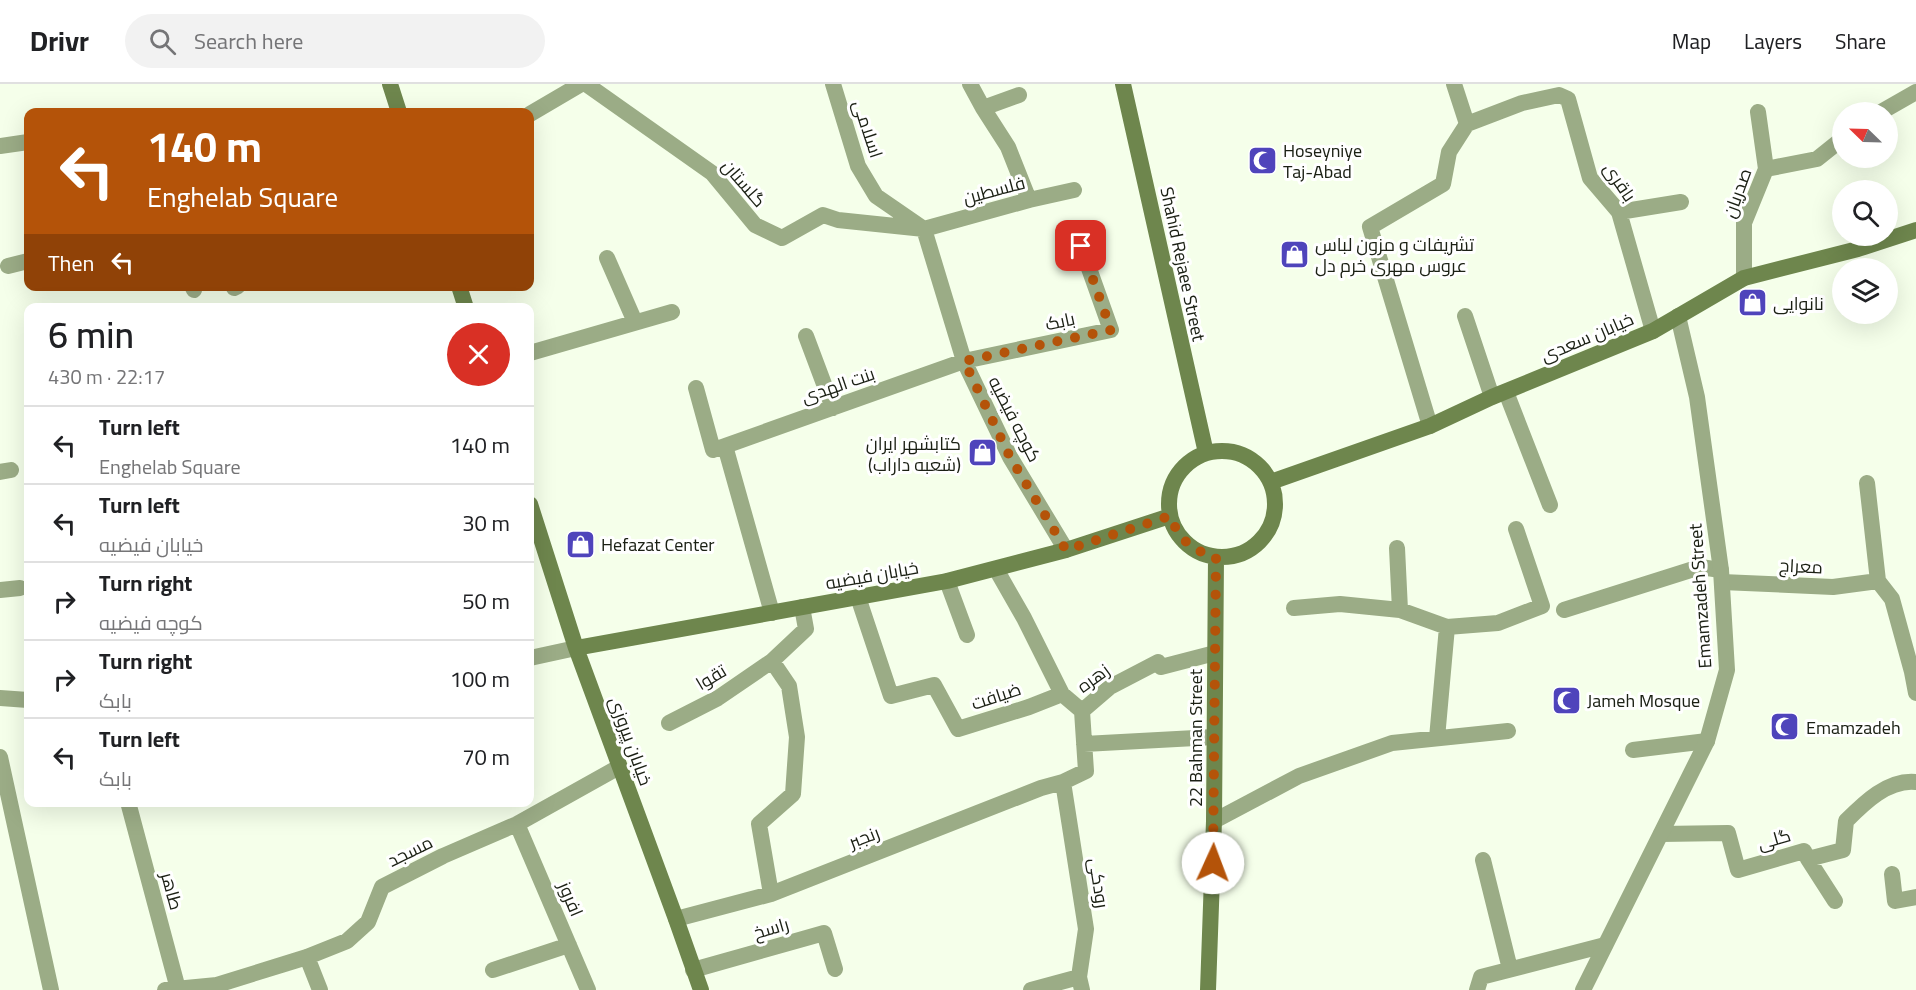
<!DOCTYPE html>
<meta charset="utf-8">
<style>
body{margin:0;font-family:Georgia,Cairo,serif;background:#f2f2f2;color:#202124;height:100vh;display:flex;flex-direction:column;font-size:22px;white-space:nowrap}
*{box-sizing:border-box;margin:0}
p{font-size:20px;color:#757577}
.icon{flex:none;width:33px;height:33px;fill:none;stroke:currentColor;stroke-width:2;stroke-linecap:round;stroke-linejoin:round}
.map{position:relative;flex:1;overflow:hidden}
.sheet{position:absolute;left:24px;top:219px;width:510px;height:504px;display:flex;flex-direction:column;background:#fff;border-radius:12px;box-shadow:0 6px 24px #0002}
.sheet>*{flex:none}
.guide{position:absolute;left:24px;top:24px;width:510px;height:183px;border-radius:12px;box-shadow:0 6px 24px #0002;background:#b45309;color:#fff;overflow:hidden}
.needle{width:39px;rotate:293deg}
.controls{position:absolute;left:1832px;top:18px;display:grid;gap:12px}
.controls a{display:grid;place-items:center;width:66px;height:66px;border-radius:50%;background:#fff;box-shadow:0 6px 24px #0002;font-size:30px}
.pin{position:absolute;display:grid;place-items:center;width:51px;height:51px;color:#fff;margin:-26px;border-radius:12px;box-shadow:0 3px 9px #0006}
.me{position:absolute;width:66px;margin:-33px;rotate:2deg;stroke-linejoin:round;filter:drop-shadow(0 0 4px #0008)}
.turn{display:flex;align-items:center;gap:21px;height:126px;padding:0 24px;font-size:27px}
.turn .icon{width:78px;height:78px;stroke-width:2.5}
.turn b{display:block;font-size:42px;line-height:51px}
.then{display:flex;align-items:center;height:57px;padding:0 24px;background:#0003;gap:12px;font-size:22px}
.round{display:grid;place-items:center;flex:none;width:63px;height:63px;border-radius:32px;background:#f2f2f2}
.summary{display:flex;align-items:center;justify-content:space-between;height:102px;padding:0 24px}
h1{font-size:36px;font-weight:600;line-height:45px}
ul{padding:0;list-style:none}
li{display:flex;align-items:center;gap:18px;height:78px;padding:0 24px;border-top:2px solid #e0e0e0}
li div{flex:1}
li b{display:block;font-size:22px}
li em{font-style:normal}
header{display:flex;align-items:center;gap:36px;box-sizing:border-box;height:84px;padding:0 30px;background:#fff;border-bottom:2px solid #e0e0e0}
header strong{font-size:28px}
nav{display:flex;gap:33px;margin-inline-start:auto;font-size:21px}
.search{width:420px;height:54px;background:#f2f2f2;display:flex;align-items:center;gap:15px;box-sizing:border-box;padding:0 21px;border-radius:33px;color:#757577;font-size:22px}
.map>svg:first-child{display:block}
.lines{fill:none;stroke-linecap:round;stroke-linejoin:round}
.minor{stroke:#9bac86;stroke-width:16}
.tertiary{stroke:#9bac86;stroke-width:16}
.secondary{stroke:#6e864d;stroke-width:16}
.route{stroke:#b45309;stroke-width:10;stroke-dasharray:0 18}
.labels{text-anchor:middle;dominant-baseline:central;stroke-width:6;stroke-linejoin:round;paint-order:stroke}
.street-label{font-size:18px;fill:#1b2014;stroke:#fff}
.poi-label{font-size:18px;fill:#1b2014;stroke:#fff;text-anchor:start}
</style>
<header>
<strong>Drivr</strong>
<div class="search"><svg class="icon" aria-label="search" viewBox="0 0 24 24"><circle cx="10" cy="10" r="6"/><path d="M15 15l6 6"/></svg>Search here</div>
<nav><a>Map</a><a>Layers</a><a>Share</a></nav>
</header>
<div class="map">
<svg width="1916" height="906" viewBox="0 0 1916 906">
<rect width="100%" height="100%" fill="#f5ffea"/>
<g class="lines">
<path class="minor" d="M586 0 712 89 755 141 782 154 823 131 838 136 924 145 1029 116 1074 106
M833 0 858 82 876 112 921 143
M970 0 983 24
M1454 0 1467 40
M1019 11 983 24 1008 63 1029 116
M1758 28 1766 85
M1881 28 1916 8
M530 30 581 0
M1467 40 1522 19 1559 11 1568 15 1590 94 1619 128 1653 247
M0 62 28 58
M1619 128 1681 118
M924 145 964 277 1010 373 1066 466
M607 174 635 238
M8 182 28 177
M1744 194V139L1766 85 1817 75 1842 55
M192 202 194 206
M234 204 238 202
M1465 232 1492 313
M806 252 833 324
M530 269 672 228
M696 304 713 366 725 362 772 529
M1506 308 1550 421
M1430 342 1370 143 1443 100 1449 68 1467 40
M725 362 964 277 1111 246 1081 162
M0 388 11 386
M1867 399 1878 497 1892 515 1912 588 1916 586
M1397 464 1400 526
M996 485 1024 534 1062 610 1082 627
M947 497 967 551
M1722 498 1833 503 1878 497
M0 506 20 504
M858 513 891 612 934 601 958 645 1029 623 1062 610
M1294 524 1340 520 1400 526 1447 543 1437 654
M1564 526 1700 483 1721 486
M1447 543 1498 539 1542 522 1516 445
M1912 588 1916 609
M1082 627 1110 603 1158 578 1161 583 1215 569
M669 639 718 614 772 577 806 545 802 523
M1084 660 1214 653
M1633 666 1707 657
M0 673 51 906
M1063 698 1086 845 1079 893 1082 906
M128 718 178 905
M1214 737 1299 692 1392 659 1508 647
M517 740 588 906
M1661 750 1728 749 1738 786 1804 767 1808 775 1843 766 1846 737C1864 719 1888 695 1916 698
M1808 775 1835 817
M1483 776 1510 885
M1892 790 1895 817 1916 813
M771 810 759 740 793 710 797 653 789 602 772 577
M676 835 771 810 1041 704 1063 698 1086 687 1082 627
M307 873 320 906
M493 886 569 861
M693 886 824 849 835 885
M165 906 217 901 307 873 347 857 368 838 382 803 443 772 517 740 619 683
M1031 906 1079 893
M1477 906 1481 893 1605 861"/>
<path class="tertiary" d="M530 574 576 564
M0 614 28 616
M1583 906 1707 657 1727 586 1721 486 1697 313 1678 232"/>
<path class="secondary" d="M390 0 399 28
M1123 0 1206 369
M459 202 466 224
M1169 420a53 53 0 1 1 106 0a53 53 0 1 1-106 0Z
M1271 398 1430 342 1492 313 1653 247 1744 194 1858 165 1916 146
M530 420 576 564 676 835 701 906
M576 564 947 497 1066 466 1170 432
M1208 906 1214 737 1216 473"/>
</g>
<g class="lines">
<path class="route" d="M1081 162 1111 246 964 277 1010 373 1066 466 1170 432C1179 455 1192 467 1216 473L1213 779"/>
</g>
<defs>
<symbol id="mosque-square" viewBox="-11 -11 22 22"><rect x="-9" y="-9" width="18" height="18" rx="4" fill="#4f44bb" stroke="#fff"/><path d="M3.5-4.9A6 6 0 1 0 3.5 4.9A5 5 0 1 1 3.5-4.9Z" fill="#fff"/></symbol>
<symbol id="shop-square" viewBox="-11 -11 22 22"><rect x="-9" y="-9" width="18" height="18" rx="4" fill="#4f44bb" stroke="#fff"/><path d="M-5-2.5h2.3a2.7 3.5 0 0 1 5.4 0H5L5.5 6h-11ZM-1.5-2.5h3a1.5 2.3 0 0 0-3 0Z" fill="#fff"/></symbol>
</defs>
<g fill-rule="evenodd">
<use href="#mosque-square" x="1246" y="60" width="33" height="33"/>
<use href="#shop-square" x="1278" y="154" width="33" height="33"/>
<use href="#shop-square" x="1736" y="202" width="33" height="33"/>
<use href="#shop-square" x="966" y="352" width="33" height="33"/>
<use href="#shop-square" x="564" y="444" width="33" height="33"/>
<use href="#mosque-square" x="1550" y="600" width="33" height="33"/>
<use href="#mosque-square" x="1768" y="626" width="33" height="33"/>
</g>
<g class="labels">
<g class="street-label">
<text transform="translate(868 45) rotate(72)">اسلامی</text>
<text transform="translate(1620 98) rotate(56)">باقری</text>
<text transform="translate(744 99) rotate(49)">گلستان</text>
<text transform="translate(994 106) rotate(-15)">فلسطین</text>
<text transform="translate(1737 109) rotate(-70)">صدریان</text>
<text transform="translate(1183 180) rotate(78)">Shahid Rejaee Street</text>
<text transform="translate(1060 237) rotate(-12)">بابک</text>
<text transform="translate(1587 253) rotate(-23)">خیابان سعدی</text>
<text transform="translate(838 301) rotate(-19)">بنت الهدی</text>
<text transform="translate(1015 335) rotate(63)">کوچه فیضیه</text>
<text transform="translate(1801 482) rotate(3)">معراج</text>
<text transform="translate(872 491) rotate(-10)">خیابان فیضیه</text>
<text transform="translate(1700 512) rotate(-94)">Emamzadeh Street</text>
<text transform="translate(711 593) rotate(-31)">تقوا</text>
<text transform="translate(1093 594) rotate(-36)">زهره</text>
<text transform="translate(996 612) rotate(-18)">ضیافت</text>
<text transform="translate(1195 654) rotate(-90)">22 Bahman Street</text>
<text transform="translate(631 657) rotate(70)">خیابان پیروزی</text>
<text transform="translate(864 753) rotate(-21)">رنجبر</text>
<text transform="translate(1774 755) rotate(-16)">گلی</text>
<text transform="translate(410 767) rotate(-26)">مسجد</text>
<text transform="translate(1099 799) rotate(81)">رودکی</text>
<text transform="translate(172 807) rotate(75)">طاهر</text>
<text transform="translate(571 815) rotate(67)">افروز</text>
<text transform="translate(771 844) rotate(-16)">راسخ</text>
</g>
<g class="poi-label">
<text x="1283" y="66">Hoseyniye<tspan x="1283" dy="21">Taj-Abad</tspan></text>
<text x="1315" y="160">تشریفات و مزون لباس<tspan x="1315" dy="21">عروس مهری خرم دل</tspan></text>
<text x="1773" y="219">نانوایی</text>
<text x="961" y="359" text-anchor="end">کتابشهر ایران<tspan x="961" dy="21">(شعبه داراب)</tspan></text>
<text x="601" y="460">Hefazat Center</text>
<text x="1587" y="616">Jameh Mosque</text>
<text x="1806" y="643">Emamzadeh</text>
</g>
</g>
</svg>
<div class="controls">
<a><svg class="needle" viewBox="-14 -14 28 28"><path d="M0-13l5 13h-10z" fill="#e53935"/><path d="M0 13l5-13h-10z" fill="#757577"/></svg></a>
<a><svg class="icon" aria-label="search" viewBox="0 0 24 24"><circle cx="10" cy="10" r="6"/><path d="M15 15l6 6"/></svg></a>
<a><svg class="icon" aria-label="layers" viewBox="0 0 24 24"><path d="M12 4l9 5-9 5-9-5zM3 14l9 5 9-5"/></svg></a>
</div>
<div class="pin" style="left:1081px;top:162px;background:#d93025"><svg class="icon" aria-label="arrive" viewBox="0 0 24 24"><path d="M6 21V4h12l-3 4 3 4H6"/></svg></div>
<svg class="me" style="left:1213px;top:779px" viewBox="-20 -20 40 40"><circle r="19" fill="#fff"/><path d="M0-13L10 11 0 6-10 11z" fill="#b45309"/></svg>
<div class="guide">
<div class="turn"><svg class="icon" aria-label="left" viewBox="0 0 24 24"><path d="M17 20v-9H6M10 6l-5 5 5 5"/></svg><div><b>140 m</b>Enghelab Square</div></div>
<div class="then">Then<svg class="icon" aria-label="left" viewBox="0 0 24 24"><path d="M17 20v-9H6M10 6l-5 5 5 5"/></svg></div>
</div>
<section class="sheet">
<div class="summary"><div><h1>6 min</h1><p>430 m · 22:17</p></div><a class="round" style="background:#d93025;color:#fff"><svg class="icon" aria-label="close" viewBox="0 0 24 24"><path d="M6 6l12 12M18 6L6 18"/></svg></a></div>
<ul>
<li><svg class="icon" aria-label="left" viewBox="0 0 24 24"><path d="M17 20v-9H6M10 6l-5 5 5 5"/></svg><div><b>Turn left</b><p>Enghelab Square</p></div><em>140 m</em></li>
<li><svg class="icon" aria-label="left" viewBox="0 0 24 24"><path d="M17 20v-9H6M10 6l-5 5 5 5"/></svg><div><b>Turn left</b><p>خیابان فیضیه</p></div><em>30 m</em></li>
<li><svg class="icon" aria-label="right" viewBox="0 0 24 24"><path d="M7 20v-9h11M14 6l5 5-5 5"/></svg><div><b>Turn right</b><p>کوچه فیضیه</p></div><em>50 m</em></li>
<li><svg class="icon" aria-label="right" viewBox="0 0 24 24"><path d="M7 20v-9h11M14 6l5 5-5 5"/></svg><div><b>Turn right</b><p>بابک</p></div><em>100 m</em></li>
<li><svg class="icon" aria-label="left" viewBox="0 0 24 24"><path d="M17 20v-9H6M10 6l-5 5 5 5"/></svg><div><b>Turn left</b><p>بابک</p></div><em>70 m</em></li>
</ul>
</section>
</div>
